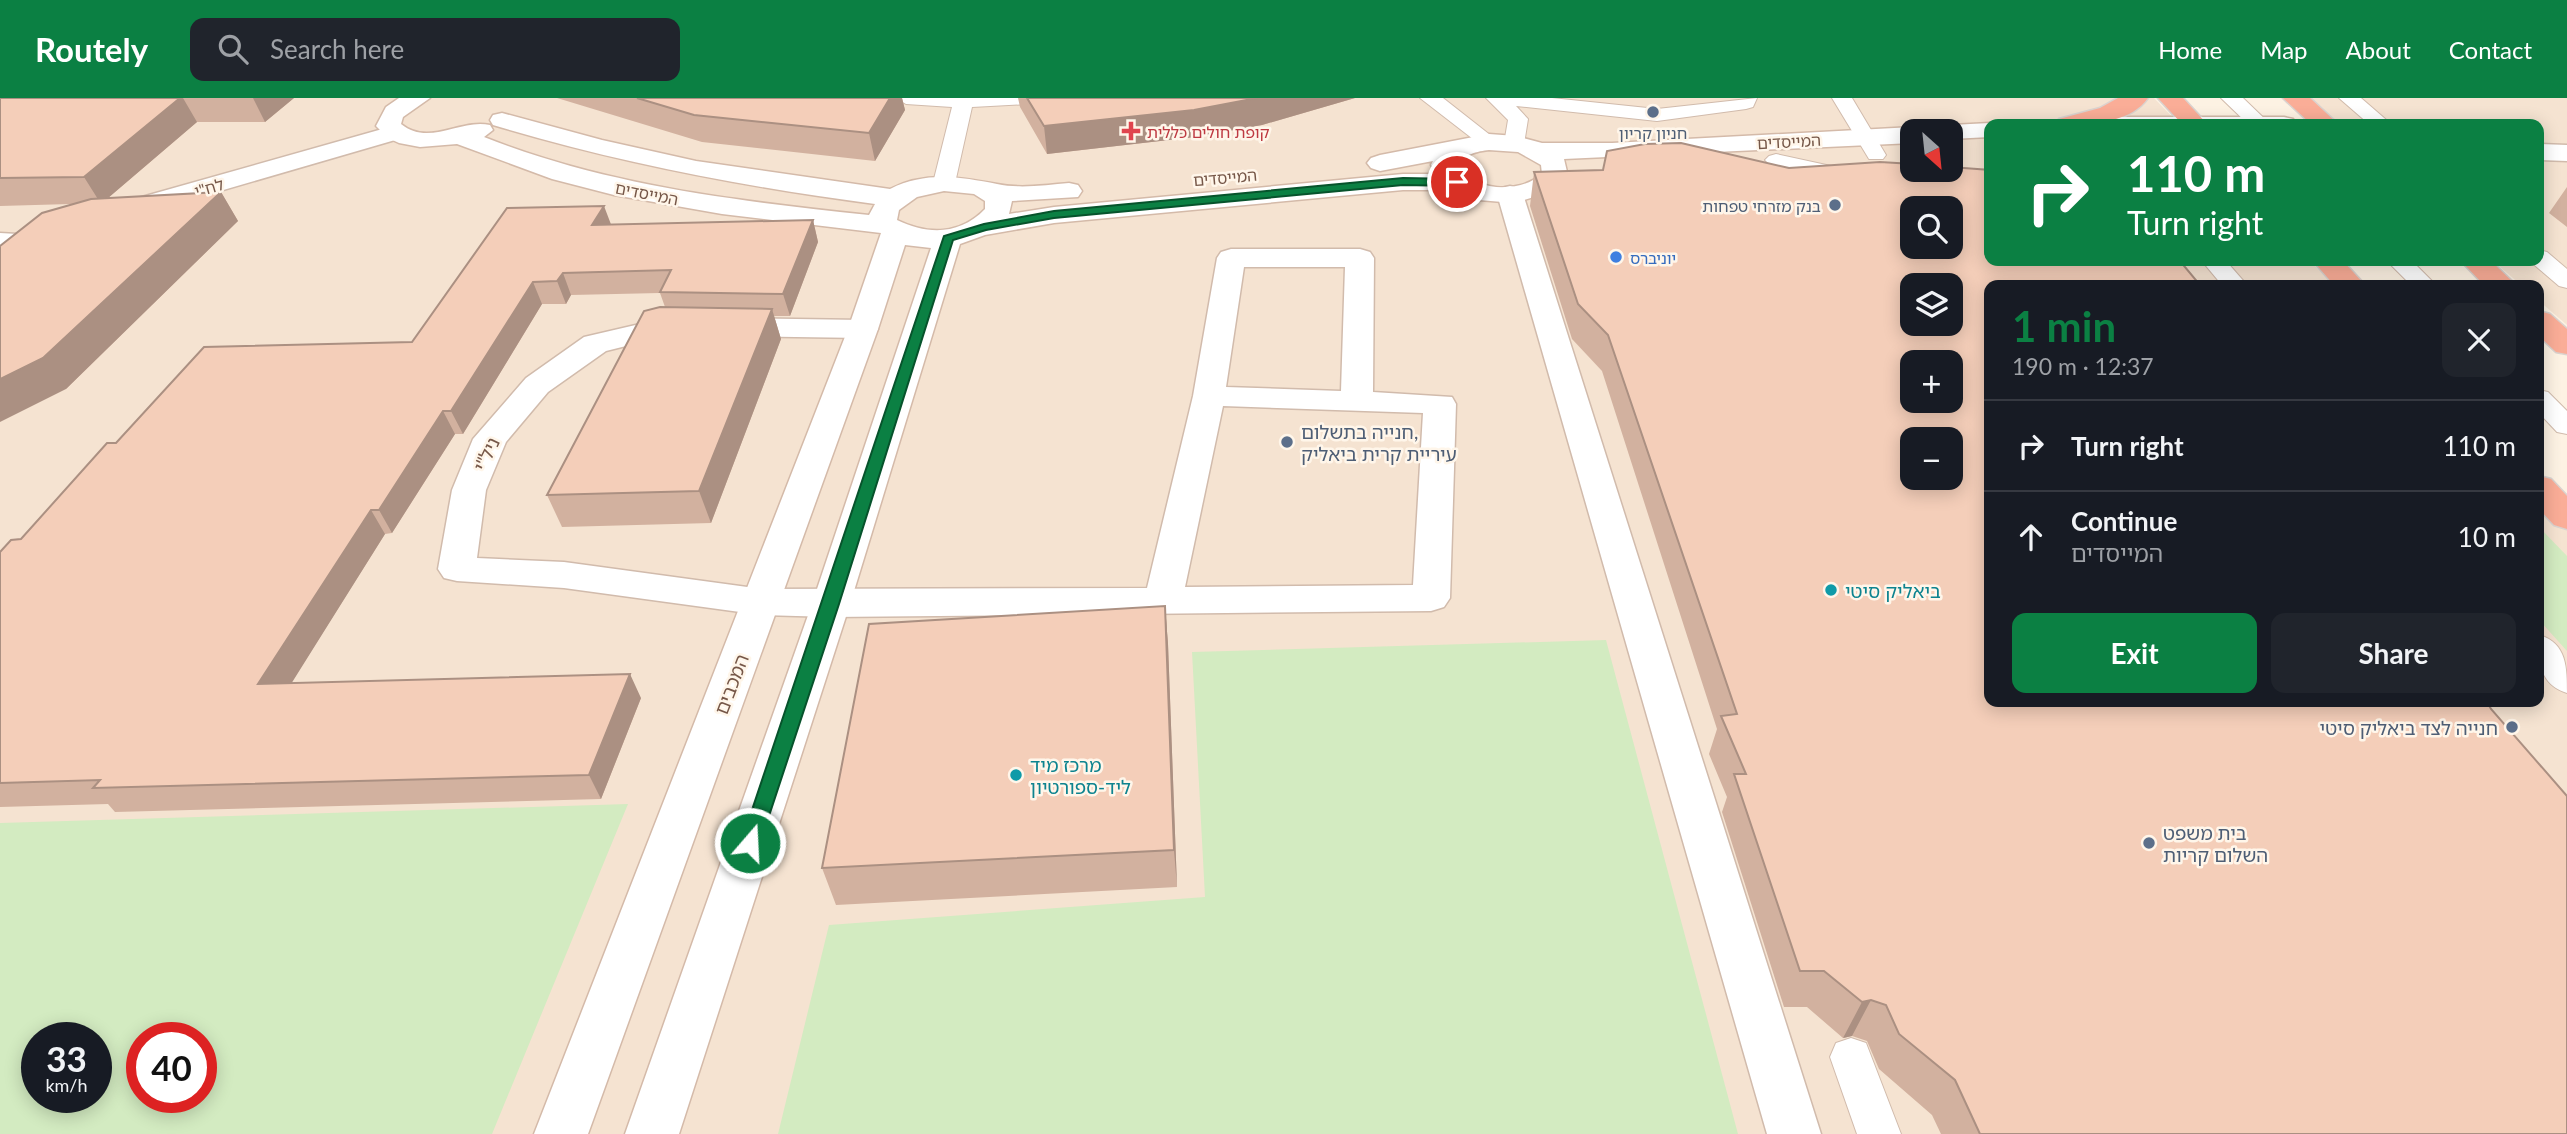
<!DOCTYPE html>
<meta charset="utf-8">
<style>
body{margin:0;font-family:Lato,"Noto Sans Hebrew",sans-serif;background:#20242c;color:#f1f3f6;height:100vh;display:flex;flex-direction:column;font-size:26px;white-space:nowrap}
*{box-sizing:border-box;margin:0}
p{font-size:23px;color:#9ea1a6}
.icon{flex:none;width:38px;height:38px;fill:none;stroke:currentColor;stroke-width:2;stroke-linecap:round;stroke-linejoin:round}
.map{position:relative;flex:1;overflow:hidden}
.panel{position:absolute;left:1984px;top:182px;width:560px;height:427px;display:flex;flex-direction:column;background:#171b24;border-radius:14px;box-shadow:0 4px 18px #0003}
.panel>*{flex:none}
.top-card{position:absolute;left:1984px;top:21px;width:560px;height:147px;border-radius:14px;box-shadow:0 4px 18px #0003;background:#0b8043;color:#fff;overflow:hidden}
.needle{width:46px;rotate:153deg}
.buttons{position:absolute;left:1900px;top:21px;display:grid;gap:14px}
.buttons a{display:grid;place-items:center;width:63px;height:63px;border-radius:14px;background:#171b24;box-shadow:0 4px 18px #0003;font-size:35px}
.speed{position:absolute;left:21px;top:924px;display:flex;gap:14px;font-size:35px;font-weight:700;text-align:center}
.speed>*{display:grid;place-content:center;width:91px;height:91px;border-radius:50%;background:#171b24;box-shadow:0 4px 18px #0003;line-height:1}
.speed small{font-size:18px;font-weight:400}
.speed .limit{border:10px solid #d22;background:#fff;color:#111}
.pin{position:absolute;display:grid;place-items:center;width:60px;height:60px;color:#fff;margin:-30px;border:4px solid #fff;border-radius:50%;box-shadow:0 2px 7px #0007}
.me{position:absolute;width:77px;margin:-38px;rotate:19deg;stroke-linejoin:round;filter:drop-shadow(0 0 5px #0008)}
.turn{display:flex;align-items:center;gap:24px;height:147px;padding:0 28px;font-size:32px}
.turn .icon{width:91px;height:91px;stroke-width:2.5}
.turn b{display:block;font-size:49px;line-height:60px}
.round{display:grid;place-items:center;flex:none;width:74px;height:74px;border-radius:14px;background:#20242c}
.head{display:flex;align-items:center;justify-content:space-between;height:119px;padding:0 28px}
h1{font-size:42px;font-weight:700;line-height:52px;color:#0b8043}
.primary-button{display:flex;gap:14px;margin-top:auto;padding:14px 28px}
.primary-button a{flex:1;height:80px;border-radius:14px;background:#0b8043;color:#fff;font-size:28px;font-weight:700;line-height:80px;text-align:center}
.primary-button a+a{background:#20242c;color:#f1f3f6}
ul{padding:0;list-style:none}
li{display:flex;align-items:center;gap:21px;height:91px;padding:0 28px;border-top:2px solid #363941}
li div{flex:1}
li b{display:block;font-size:26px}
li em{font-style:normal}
header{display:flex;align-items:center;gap:42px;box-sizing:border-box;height:98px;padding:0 35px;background:#0b8043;color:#fff}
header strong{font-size:33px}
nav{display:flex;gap:38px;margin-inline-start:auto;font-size:24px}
.search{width:490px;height:63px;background:#20242c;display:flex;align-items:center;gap:18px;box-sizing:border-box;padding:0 24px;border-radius:14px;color:#9ea1a6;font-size:26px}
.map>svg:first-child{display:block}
.residential{fill:#f5e3d1;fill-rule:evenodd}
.green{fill:#d3ebc1;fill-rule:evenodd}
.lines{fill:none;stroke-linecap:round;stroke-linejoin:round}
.lane-casing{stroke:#d1bbac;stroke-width:2}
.street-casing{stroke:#d1bbac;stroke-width:3}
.secondary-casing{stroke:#d4baa9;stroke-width:3}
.highway-casing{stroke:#dbd3cf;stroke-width:3}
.lane{fill:#fff;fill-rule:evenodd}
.street{fill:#fff;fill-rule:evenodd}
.secondary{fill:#fff;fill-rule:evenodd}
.highway{fill:#faad97;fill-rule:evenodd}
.wall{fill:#d2b19f}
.shaded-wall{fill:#ab9082}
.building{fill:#f4ceb9;stroke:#ab9082;stroke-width:2;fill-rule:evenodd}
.route{fill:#0b8043;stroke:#07532c;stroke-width:2}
.service-dot{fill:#5c6f8a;stroke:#fff6ea;stroke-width:2.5}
.health-dot{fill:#e0444e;stroke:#fff6ea;stroke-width:2.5}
.shop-dot{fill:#3f7fe0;stroke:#fff6ea;stroke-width:2.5}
.culture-dot{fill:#0f9aa8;stroke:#fff6ea;stroke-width:2.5}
.labels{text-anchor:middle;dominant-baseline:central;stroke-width:5;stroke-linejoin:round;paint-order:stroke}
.far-health-label{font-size:16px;fill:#be3a42;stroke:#fff6ea;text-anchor:start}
.far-service-label{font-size:16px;fill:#4e5e75;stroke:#fff6ea}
.far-street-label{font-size:16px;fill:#765748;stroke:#fff6ea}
.far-shop-label{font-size:16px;fill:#366cbe;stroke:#fff6ea;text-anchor:start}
.service-label{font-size:19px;fill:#4e5e75;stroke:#fff6ea;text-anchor:start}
.street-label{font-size:19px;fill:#765748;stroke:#fff6ea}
.culture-label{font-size:19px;fill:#0d838f;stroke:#fff6ea;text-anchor:start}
</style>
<header>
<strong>Routely</strong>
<div class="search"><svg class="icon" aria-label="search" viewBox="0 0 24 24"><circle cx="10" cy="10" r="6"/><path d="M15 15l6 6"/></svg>Search here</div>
<nav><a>Home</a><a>Map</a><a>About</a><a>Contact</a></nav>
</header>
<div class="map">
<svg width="2567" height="1036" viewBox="0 0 2567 1036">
<rect width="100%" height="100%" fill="#fdf2e3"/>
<path class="residential" d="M0 0H2154L2179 26H1990V163H2310L2333 187H1990V604H2539V402L2567 431V1036H0ZM1913 33H1951V72H1913ZM1913 110H1951V149H1913ZM1913 187H1951V226H1913ZM1913 264H1951V303H1913ZM1913 341H1951V380H1913ZM37 940H96V999H37ZM142 940H201V999H142Z
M2305 0H2567V227L2539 203V187H2521L2493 163H2539V26H2335Z"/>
<path class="green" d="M2539 429 2567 458V553L2539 522Z
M1606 542 1738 1036H778L829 827 1205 799 1192 554Z
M628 706 492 1036H0V725ZM37 940H96V999H37ZM142 940H201V999H142Z"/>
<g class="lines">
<defs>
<path id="lane" d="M896 0H1038L1028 6 972 9 955 85 944 91 933 85 952 9 906 6Z
M1420 0H1443L1499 44 1496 48H1482Z
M1486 0H1552L1657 11 1757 0 1753 9 1746 11 1657 23 1516 8 1528 21 1524 46 1514 52 1504 46 1508 22Z
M1832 0H1852L1886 57 1883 61H1869Z
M2221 0H2243L2270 26H2248Z
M2339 0H2361L2391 26H2369Z
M1776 56 1854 73 1857 78 1846 84 1769 66 1765 62 1769 58Z
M2539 152 2547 154 2567 171V190L2559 188 2531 164 2539 163Z
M2202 163H2226L2247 187H2222Z
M2387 163H2412L2436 187H2411Z
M2539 292 2548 294 2567 313V336L2557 334 2539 315Z
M2539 537C2567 545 2567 570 2567 595 2538 586 2539 562 2539 537Z
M1851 940 1866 945 1901 1036H1857L1830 959 1836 945Z"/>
<path id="street" d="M393 28 402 30 405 35 402 40 134 118 124 116 120 110 124 104Z
M2539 46 2567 47V63L2539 62Z
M1510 88 1519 90 1523 96 1821 1036H1767L1497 96 1501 90Z
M0 135 35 137 39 143 10 169 0 172Z
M1231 151H1360L1370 154 1374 160 1373 294 1452 299 1456 306 1450 500 1444 509 1431 513 831 519 762 517 564 490 457 483 444 480 438 471 452 392 473 341 526 280 584 239 670 219 863 222 874 225 878 231 874 237 863 240 670 237 606 253 548 294 506 344 486 392 477 460 564 464 762 491 1147 490 1193 298 1217 160 1221 154ZM1244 169H1345L1341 293 1226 289ZM1223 308 1423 315 1413 487 1185 489Z"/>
<path id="secondary" d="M399 0H430L403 19 401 26C429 49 461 20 490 27L493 32 484 39C607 88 738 103 869 117L875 106C746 89 619 65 493 27L490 22 493 17 502 15 602 42 696 63 890 91C926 73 960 79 997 86 1020 91 1046 87 1069 85L1078 87 1082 93 1078 99 1012 103 1009 116 1054 109 1403 76H1437L1431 67 1433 63 1380 73 1371 70 1367 65 1371 60 1380 57 1489 36 1516 38 1542 45H1612L1913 29 1923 33H1913V45L1564 61 1568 78 1554 93 1514 105 1479 102 1452 92H1403L1054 125 985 137 960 146 850 506 679 1036H625L812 506 931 150 905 147 878 231 588 1036H534L848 231 881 135 722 116 614 97 552 81 457 46 420 49 399 45 388 40 376 28 386 9ZM1489 52 1518 54 1541 67 1542 76C1519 96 1474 94 1457 67 1462 57 1478 53 1489 52ZM944 93 974 96 985 103V111C960 137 928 137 897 122L899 112 917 99Z
M2119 19H2284L2293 21 2296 26H2107L2110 21Z
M1990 25 1997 26H1990V39L1951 41V33H1939L1951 27Z"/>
<path id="highway" d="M2118 0H2148C2129 27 2085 27 2056 26L2059 21 2100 10Z
M2158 0H2183L2207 26H2182Z
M2283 0H2310L2338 26H2311Z
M2313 163H2343L2365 187H2334Z
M2461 163H2491L2516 187H2484Z
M2539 213 2550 216 2567 231V256L2556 254 2539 238Z
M2539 378 2551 381 2567 398V431L2554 427 2539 411Z"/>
</defs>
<use href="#lane" class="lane-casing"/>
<use href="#street" class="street-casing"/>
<use href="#secondary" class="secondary-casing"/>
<use href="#highway" class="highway-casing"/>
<use href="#lane" class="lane"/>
<use href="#street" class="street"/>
<use href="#secondary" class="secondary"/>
<use href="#highway" class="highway"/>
</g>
<path class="wall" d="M0 0H294L265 24H197L108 100 221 94 238 123 66 291 70 106 0 108Z
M557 0H902L905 12 875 63 702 44Z
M1018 0H1355L1262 27 1195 39 1047 56 1020 9Z
M1534 74 2567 1036H1941L1932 1017 1879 971 1867 943 1852 938 1843 940 1807 909H1784L1722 714 1727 699 1709 656 1717 631 1602 273 1572 241 1530 108Z
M2567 89V129L2549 115Z
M813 122 818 144 790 218H774L781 241 711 425 562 429 547 397 665 209 660 195 571 197 566 206H542L463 336H455L392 435 385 436 291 585 641 600 601 701 115 714 108 706 0 709V454L21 441 116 345 412 244 611 127Z
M1165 508 1168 546 1177 789 836 807 822 770Z"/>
<path class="shaded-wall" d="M180 0H183L197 24 101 106 84 79Z
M253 0H294L265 24Z
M890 0H902L905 12 875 63 869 35Z
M1257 0H1355L1262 27 1195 39 1047 56 1044 28Z
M221 94 238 123 66 291 0 324V281Z
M604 108 612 129 592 127Z
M813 122 818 144 790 218 783 196Z
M563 175 571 197 566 206 557 183Z
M533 184 542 206 463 336 451 313Z
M772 211 781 241 711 425 699 393Z
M443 313 455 336 392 435 379 412Z
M371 412 385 436 276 610 258 586Z
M1165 508 1168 546 1177 789 1174 752Z
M630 576 641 600 601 701 589 677Z
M1871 902 1852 938 1843 940 1862 904Z"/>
<path class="building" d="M0 0H180L84 79 0 80Z
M637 0H890L869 35 694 17Z
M1027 0H1257L1194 12 1044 28Z
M1681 45 1789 70 1880 64 1913 66V72H1951V69L1990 72V163H2180L2200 187H1990V604H2487L2491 611 2567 698V1036H1980L1955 982 1899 936 1886 907 1871 902 1862 904 1824 873H1800L1734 676H1746L1721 618 1737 616 1608 237 1578 206 1534 74 1603 72 1607 53 1645 46ZM1913 110H1951V149H1913ZM1913 187H1951V226H1913ZM1913 264H1951V303H1913ZM1913 341H1951V380H1913Z
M221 94 43 260 0 281V148L42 115 91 101Z
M604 108 592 127 813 122 783 196 660 194 671 172 563 175 557 183 533 184 451 313H443L379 412H371L258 586 630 576 589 677 93 690 100 682 0 685V454L11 442 21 441 107 345H116L204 249 412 244 507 110Z
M660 209 772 211 699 393 547 397 644 213Z
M1165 508 1174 752 822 770 869 526Z"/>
<path class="route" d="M1403 80 1457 81 1462 84 1457 88 1403 87 1054 120 986 132 953 142 839 506 760 745 750 752 744 750 741 745 944 138 984 126 1054 113Z"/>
<g class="service-dot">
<circle cx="1653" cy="14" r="7"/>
<circle cx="1835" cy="107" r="7"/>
<circle cx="1287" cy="344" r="7"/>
<circle cx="2512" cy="629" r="7"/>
<circle cx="2149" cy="745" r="7"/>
</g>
<path class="health-dot" d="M1127.5 22.5h7v7h7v7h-7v7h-7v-7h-7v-7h7z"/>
<circle class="shop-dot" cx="1616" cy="159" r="7"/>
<g class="culture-dot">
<circle cx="1831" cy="492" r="7"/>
<circle cx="1016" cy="677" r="7"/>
</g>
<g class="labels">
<g class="far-health-label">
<text x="1147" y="33">קופת חולים כללית</text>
</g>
<g class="far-service-label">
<text x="1653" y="34">חניון קריון</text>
<text x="1821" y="107" text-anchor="end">בנק מזרחי טפחות</text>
</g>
<g class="far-street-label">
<text transform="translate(1789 43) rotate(-3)">המייסדים</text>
<text transform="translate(1225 79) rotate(-5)">המייסדים</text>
<text transform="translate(209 89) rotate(-16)">לח"י</text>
<text transform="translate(647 95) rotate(11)">המייסדים</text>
</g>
<g class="far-shop-label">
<text x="1630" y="159">יוניברס</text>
</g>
<g class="service-label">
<text x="1301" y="333">חנייה בתשלום,<tspan x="1301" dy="22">עיריית קרית ביאליק</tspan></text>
<text x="2498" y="629" text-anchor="end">חנייה לצד ביאליק סיטי</text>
<text x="2163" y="734">בית משפט<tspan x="2163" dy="22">השלום קריות</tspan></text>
</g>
<g class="street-label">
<text transform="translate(486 356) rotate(-64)">ניל"י</text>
<text transform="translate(731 586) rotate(-69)">המכבים</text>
</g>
<g class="culture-label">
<text x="1845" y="492">ביאליק סיטי</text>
<text x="1030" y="666">מרכז מיד<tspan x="1030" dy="22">ליד-ספורטיון</tspan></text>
</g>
</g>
</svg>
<div class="buttons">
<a><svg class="needle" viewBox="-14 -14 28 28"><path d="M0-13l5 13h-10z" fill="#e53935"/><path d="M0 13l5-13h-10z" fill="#9ea1a6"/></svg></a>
<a><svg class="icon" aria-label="search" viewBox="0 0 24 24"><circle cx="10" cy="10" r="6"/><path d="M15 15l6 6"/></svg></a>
<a><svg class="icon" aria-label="layers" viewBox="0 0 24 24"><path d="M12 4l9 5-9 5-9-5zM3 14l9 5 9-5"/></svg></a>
<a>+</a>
<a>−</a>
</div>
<div class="speed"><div>33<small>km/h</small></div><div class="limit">40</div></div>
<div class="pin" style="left:1457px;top:84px;background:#d93025"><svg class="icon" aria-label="arrive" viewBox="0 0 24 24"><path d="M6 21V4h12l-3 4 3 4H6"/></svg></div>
<svg class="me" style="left:750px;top:745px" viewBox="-20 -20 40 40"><circle r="17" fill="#0b8043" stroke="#fff" stroke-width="3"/><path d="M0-11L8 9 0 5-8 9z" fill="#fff"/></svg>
<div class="top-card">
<div class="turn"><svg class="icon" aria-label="right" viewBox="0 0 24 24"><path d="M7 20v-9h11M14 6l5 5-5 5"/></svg><div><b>110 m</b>Turn right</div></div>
</div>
<section class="panel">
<div class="head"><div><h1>1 min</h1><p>190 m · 12:37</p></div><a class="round"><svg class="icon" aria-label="close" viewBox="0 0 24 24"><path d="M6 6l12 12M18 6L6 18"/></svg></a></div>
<ul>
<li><svg class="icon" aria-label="right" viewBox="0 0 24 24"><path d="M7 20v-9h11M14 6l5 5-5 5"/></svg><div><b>Turn right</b></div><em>110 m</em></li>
<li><svg class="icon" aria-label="ahead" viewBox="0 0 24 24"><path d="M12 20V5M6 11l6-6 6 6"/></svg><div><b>Continue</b><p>המייסדים</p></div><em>10 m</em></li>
</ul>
<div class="primary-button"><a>Exit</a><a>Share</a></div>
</section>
</div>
